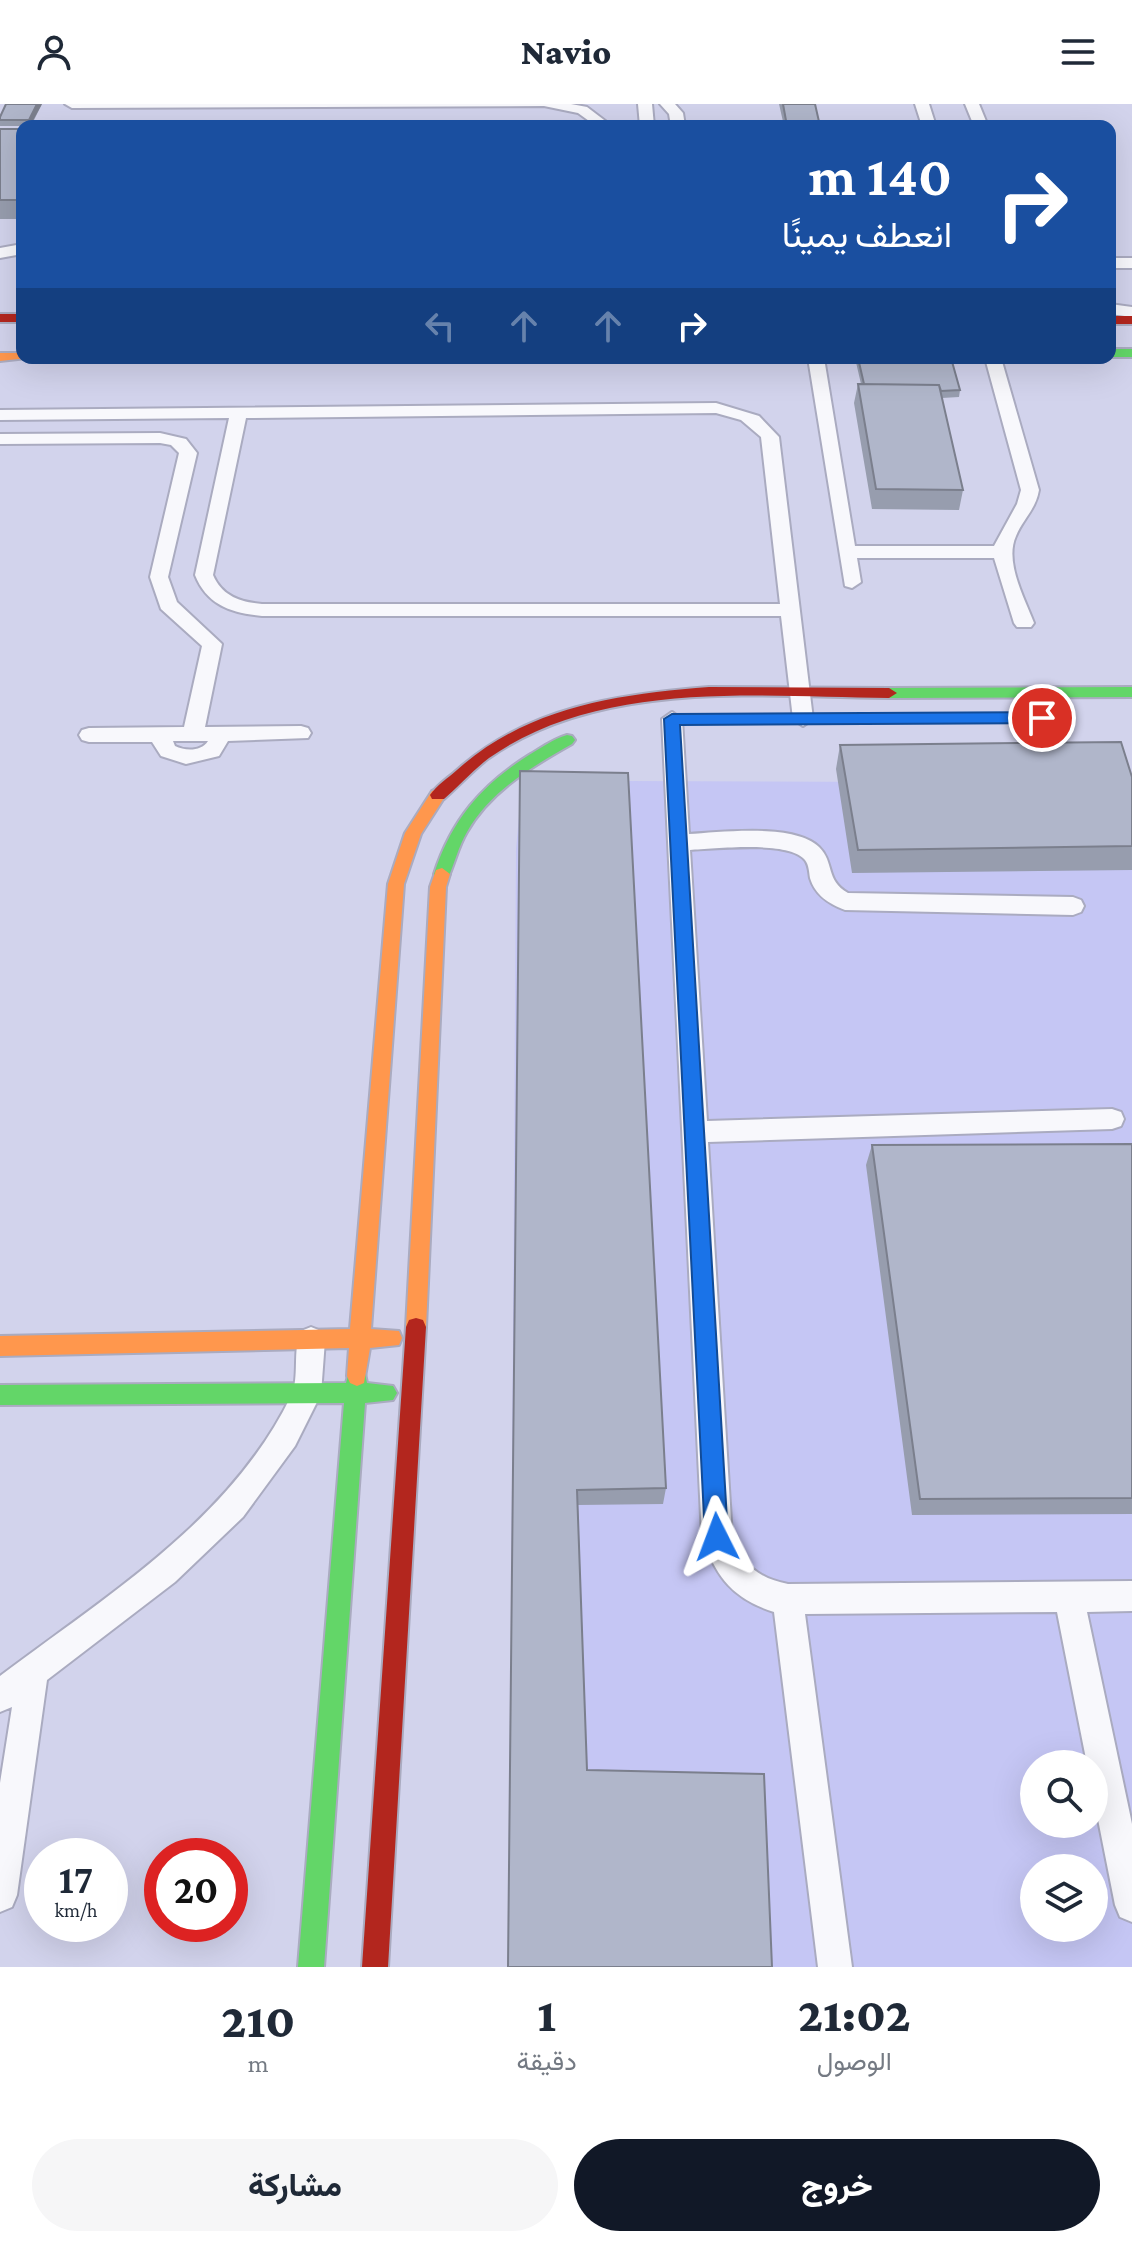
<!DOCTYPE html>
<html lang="ar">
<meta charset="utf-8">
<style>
body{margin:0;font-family:"Crimson Pro",Vazirmatn,serif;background:#f6f6f7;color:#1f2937;direction:rtl;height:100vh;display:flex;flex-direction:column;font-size:30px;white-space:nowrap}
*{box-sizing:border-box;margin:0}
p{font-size:26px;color:#747a83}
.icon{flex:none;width:44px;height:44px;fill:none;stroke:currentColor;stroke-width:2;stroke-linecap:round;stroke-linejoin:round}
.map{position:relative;height:1863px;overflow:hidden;direction:ltr}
.sheet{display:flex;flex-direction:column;background:#fff;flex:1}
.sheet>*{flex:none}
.hud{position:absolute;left:16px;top:16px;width:1100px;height:244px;border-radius:16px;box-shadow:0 8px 32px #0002;direction:rtl;background:#1a4fa0;color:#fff;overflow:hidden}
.fabs{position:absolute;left:1020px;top:1646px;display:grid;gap:16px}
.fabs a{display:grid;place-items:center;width:88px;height:88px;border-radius:50%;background:#fff;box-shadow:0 8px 32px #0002;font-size:40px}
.speed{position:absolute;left:24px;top:1734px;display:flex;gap:16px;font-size:40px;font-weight:700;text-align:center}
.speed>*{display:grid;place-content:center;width:104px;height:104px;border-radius:50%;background:#fff;box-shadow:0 8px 32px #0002;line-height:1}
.speed small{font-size:20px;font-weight:400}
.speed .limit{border:12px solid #d22;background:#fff;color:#111}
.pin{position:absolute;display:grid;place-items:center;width:68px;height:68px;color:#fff;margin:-34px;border:4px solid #fff;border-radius:50%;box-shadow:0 2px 8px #0007}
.me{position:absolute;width:88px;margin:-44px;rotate:357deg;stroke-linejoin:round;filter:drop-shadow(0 0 6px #0008)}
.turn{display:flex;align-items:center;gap:28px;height:168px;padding:0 32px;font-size:36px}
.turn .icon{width:104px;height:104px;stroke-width:2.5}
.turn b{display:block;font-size:56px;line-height:68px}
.lanes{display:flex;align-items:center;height:76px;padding:0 32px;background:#0003;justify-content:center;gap:40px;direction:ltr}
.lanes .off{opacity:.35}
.eta{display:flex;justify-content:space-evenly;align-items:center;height:136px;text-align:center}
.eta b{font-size:48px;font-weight:800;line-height:56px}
.action{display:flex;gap:16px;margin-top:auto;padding:16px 32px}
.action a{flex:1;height:92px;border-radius:48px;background:#111827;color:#fff;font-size:32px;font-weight:800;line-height:92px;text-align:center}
.action a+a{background:#f6f6f7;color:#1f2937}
header{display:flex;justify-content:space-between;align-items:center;height:104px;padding:0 32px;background:#fff;font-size:36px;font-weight:800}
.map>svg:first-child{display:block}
.built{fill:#c5c6f4;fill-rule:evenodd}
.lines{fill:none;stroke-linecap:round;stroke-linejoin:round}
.lane-casing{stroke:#aaabc0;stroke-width:4}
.fast-casing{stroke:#aaabc0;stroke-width:4}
.slow-casing{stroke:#aaabc0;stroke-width:4}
.jam-casing{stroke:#aaabc0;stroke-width:4}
.lane{fill:#f8f8fc;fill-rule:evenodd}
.fast{fill:#63d668;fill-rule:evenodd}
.slow{fill:#ff974d;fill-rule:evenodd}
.jam{fill:#b3261e;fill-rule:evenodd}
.wall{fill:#979dae}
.shaded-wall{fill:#7b7f8d}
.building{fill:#b0b6ca;stroke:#7b7f8d;stroke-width:2}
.route{fill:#1a73e8;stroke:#114b97;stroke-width:2}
</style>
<header><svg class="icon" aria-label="menu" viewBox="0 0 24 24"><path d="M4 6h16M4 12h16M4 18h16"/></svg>Navio<svg class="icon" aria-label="person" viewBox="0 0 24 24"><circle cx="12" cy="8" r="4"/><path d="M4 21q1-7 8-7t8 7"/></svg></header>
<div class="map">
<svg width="1132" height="1863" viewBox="0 0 1132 1863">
<rect width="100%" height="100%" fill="#d2d3ec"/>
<path class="built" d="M621 677 1132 679V1863H509L516 745 521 691ZM1034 1660H1094V1720H1034ZM1034 1764H1094V1824H1034Z"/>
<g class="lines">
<defs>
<path id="lane" d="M65 0H571L587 3 612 22H596L578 9 544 2 72 4Z
M638 0H652L654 22H640Z
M660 0H675L683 9 685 22H671L669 10Z
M915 0H929L936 22H922Z
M965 0H979L988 22H974Z
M22 140V150L0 154V144Z
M1110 154H1132V164H1110Z
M1110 200 1132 203V213L1110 210Z
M808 254H824L855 442H994L1017 400 1021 386 985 254H1001L1039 386C1036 405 1023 415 1016 432 1004 458 1025 495 1034 519L1031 523H1017L1014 519 994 454H857L861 478 852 484 845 482Z
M716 299 759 312 779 333 813 615 803 622 793 615 781 512H262C231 509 207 501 195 471L229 314 0 316V306ZM716 309 741 316 761 333 780 500H262C240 498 222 492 213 471L246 314Z
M160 329 186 335 197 349 168 473 177 498 222 540 205 623 301 622 308 624 311 629 308 634 228 637 219 652 186 660 161 652 152 638H89L82 636 79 631 82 626 89 624 184 623 202 542 161 505 150 473 179 349 171 341 160 339 0 340V330ZM173 637H208C201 648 185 647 175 642Z
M672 608 682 615 689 730C721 728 795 719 819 743 835 759 825 776 848 789L1073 793 1081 796 1084 802 1081 808 1073 811 845 806C829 800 815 791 810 774 809 768 809 761 805 756 790 736 714 745 690 746L707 1017 1112 1005 1121 1008 1124 1015 1121 1022 1112 1025 708 1038 732 1433C742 1461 760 1475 788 1480L1132 1477V1507L1087 1508 1132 1720V1818L1120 1813 1115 1801 1094 1695V1660H1087L1057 1508 805 1510 852 1863H818L774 1508C733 1495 716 1473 702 1433L662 615Z
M311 1223 321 1227 325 1236 321 1290 295 1342 243 1413 175 1478 47 1576 17 1791 12 1803 0 1808V1679L12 1603 0 1608V1572C106 1492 231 1416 291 1292 300 1273 292 1247 301 1227Z"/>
<path id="fast" d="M1110 245H1132V253H1110Z
M1132 583V593L889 594 881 589 889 584Z
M567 631 572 632 575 636 572 640C533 662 490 687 467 728 458 743 455 759 448 774H436L434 770C451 717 481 681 529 651 541 644 553 635 567 631Z
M357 1262 364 1265 367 1279 393 1282 397 1289 393 1296 365 1299 324 1863H298L344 1299 0 1301V1281L346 1279 350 1265Z"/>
<path id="slow" d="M0 249H22V254H27L0 257Z
M438 685 446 691 421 730 404 780 371 1225 399 1227 402 1234 399 1241 370 1244 364 1279 357 1282 350 1279 347 1272 349 1244 0 1252V1232L350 1225 388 780 405 729 432 687Z
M442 764 450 770 446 783 426 1223 423 1230 416 1232 409 1230 406 1223 430 783 436 766Z"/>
<path id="jam" d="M0 210H22V218H0Z
M1110 212H1132V220H1110Z
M709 583 889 584 897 589 889 594C759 593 602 575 489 654 473 666 459 682 444 695H432L430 691C437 681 448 674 457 666 527 603 618 590 709 583Z
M416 1214 423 1216 426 1223 388 1863H362L406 1223 409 1216Z"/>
</defs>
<use href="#lane" class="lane-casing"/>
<use href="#fast" class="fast-casing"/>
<use href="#slow" class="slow-casing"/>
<use href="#jam" class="jam-casing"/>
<use href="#lane" class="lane"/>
<use href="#fast" class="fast"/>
<use href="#slow" class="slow"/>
<use href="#jam" class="jam"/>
</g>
<path class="wall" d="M42 0 31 22H0V13Z
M779 0H815L820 22H784Z
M0 25H22V115H0Z
M855 254H951L960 286 959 293 942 294 963 386 959 406 872 405 854 299 858 280H861Z
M840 641 1132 673V766L852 769 836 665Z
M520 667 666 1384 663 1400 578 1401 587 1666 508 1863Z
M1132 1040V1410L912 1411 866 1061 872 1041Z"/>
<path class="shaded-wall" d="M37 0H42L30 22 29 16Z"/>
<path class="building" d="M6 0H37L29 16H0V13Z
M783 0H815L820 22H787Z
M0 25H22V96H0Z
M858 254H951L960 286 941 287 939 281 864 280Z
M858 280 939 281 963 386 876 385Z
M1121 638 1132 673V742L858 746 840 641Z
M520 667 628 669 666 1384 577 1386 587 1666 764 1670 772 1863H508Z
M1132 1040V1394L920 1395 872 1041Z"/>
<path class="route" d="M1042 608 1050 614 1042 619 680 621 728 1433 725 1441 717 1445 709 1441 705 1433 664 615 672 610Z"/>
</svg>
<div class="fabs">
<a><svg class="icon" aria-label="search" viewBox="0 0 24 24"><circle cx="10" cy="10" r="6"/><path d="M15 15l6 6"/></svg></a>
<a><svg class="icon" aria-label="layers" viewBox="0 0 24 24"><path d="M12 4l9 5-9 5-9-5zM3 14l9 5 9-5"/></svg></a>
</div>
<div class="speed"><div>17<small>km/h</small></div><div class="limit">20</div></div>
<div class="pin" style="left:1042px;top:614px;background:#d93025"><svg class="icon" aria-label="arrive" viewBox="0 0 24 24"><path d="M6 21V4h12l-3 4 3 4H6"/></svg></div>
<svg class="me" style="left:717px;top:1433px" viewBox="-20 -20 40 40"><path d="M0-17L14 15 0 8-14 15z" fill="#1a73e8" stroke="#fff" stroke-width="4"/></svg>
<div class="hud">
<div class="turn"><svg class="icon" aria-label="right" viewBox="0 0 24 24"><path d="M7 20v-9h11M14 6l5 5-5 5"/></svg><div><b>140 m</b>انعطف يمينًا</div></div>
<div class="lanes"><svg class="icon off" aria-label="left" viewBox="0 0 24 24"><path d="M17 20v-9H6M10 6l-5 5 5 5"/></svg><svg class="icon off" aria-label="ahead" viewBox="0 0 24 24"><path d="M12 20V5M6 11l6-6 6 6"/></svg><svg class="icon off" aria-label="ahead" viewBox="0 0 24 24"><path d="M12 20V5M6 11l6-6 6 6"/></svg><svg class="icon" aria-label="right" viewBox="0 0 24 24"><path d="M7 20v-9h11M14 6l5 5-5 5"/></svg></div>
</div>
</div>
<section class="sheet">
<div class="eta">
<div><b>21:02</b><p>الوصول</p></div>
<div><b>1</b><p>دقيقة</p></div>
<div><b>210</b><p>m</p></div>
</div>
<div class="action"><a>خروج</a><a>مشاركة</a></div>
</section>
